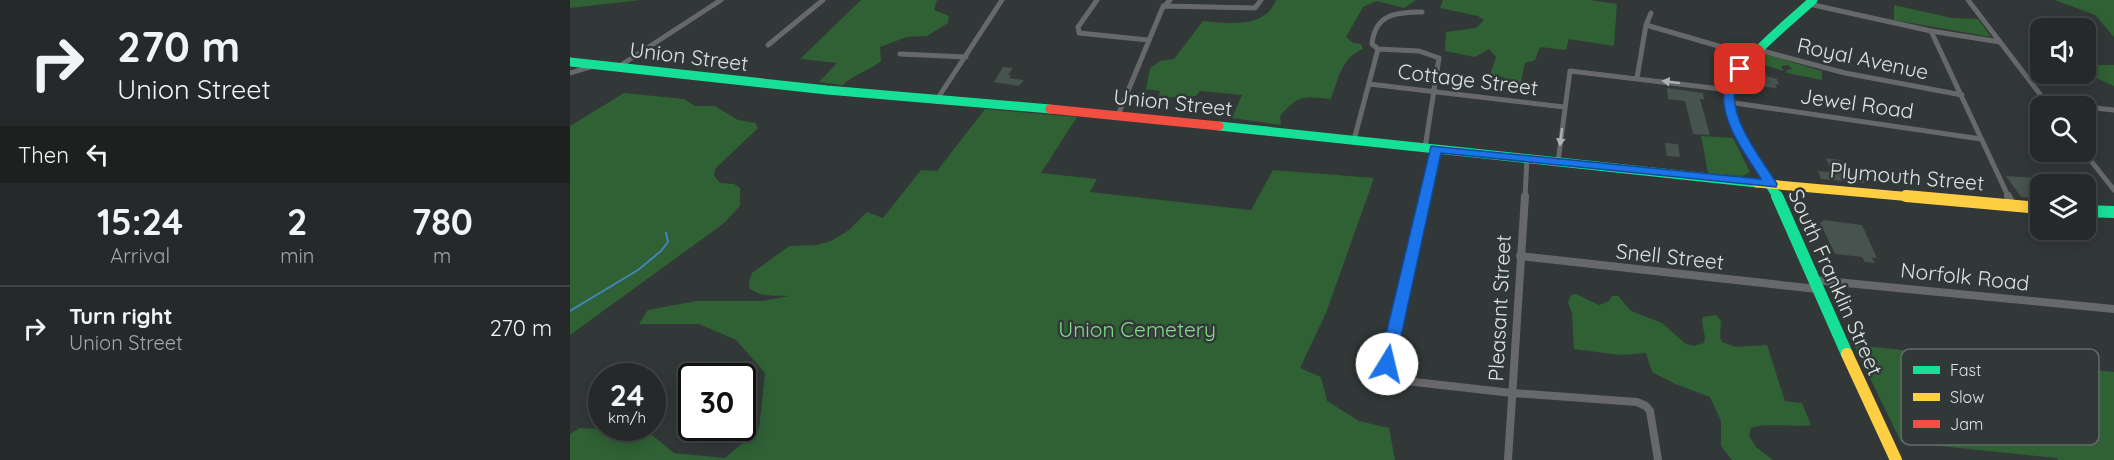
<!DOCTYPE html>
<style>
body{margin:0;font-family:Quicksand,sans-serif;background:#323535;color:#f1f3f6;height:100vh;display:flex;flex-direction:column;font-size:22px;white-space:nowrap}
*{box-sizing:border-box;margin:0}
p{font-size:20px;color:#a4a6a8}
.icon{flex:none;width:33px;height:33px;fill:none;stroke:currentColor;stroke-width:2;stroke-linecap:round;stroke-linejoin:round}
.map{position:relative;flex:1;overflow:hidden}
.side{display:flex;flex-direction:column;background:#262929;width:570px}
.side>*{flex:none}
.banner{background:#262929;color:#f1f3f6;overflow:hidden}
.tools{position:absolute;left:1460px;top:18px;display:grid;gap:12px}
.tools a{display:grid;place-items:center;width:66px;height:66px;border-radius:12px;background:#262929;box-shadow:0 3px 15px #0003,0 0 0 2px #424546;font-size:30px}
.speed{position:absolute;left:18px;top:363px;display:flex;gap:12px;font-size:30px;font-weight:700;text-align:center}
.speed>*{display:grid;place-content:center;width:78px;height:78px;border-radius:50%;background:#262929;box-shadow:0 3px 15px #0003,0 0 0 2px #424546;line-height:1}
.speed small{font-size:15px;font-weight:400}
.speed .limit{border:3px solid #111;border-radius:9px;background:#fff;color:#111}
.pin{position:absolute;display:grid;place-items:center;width:51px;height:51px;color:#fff;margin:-26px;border-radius:12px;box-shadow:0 3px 9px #0006}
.me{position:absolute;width:66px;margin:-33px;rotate:9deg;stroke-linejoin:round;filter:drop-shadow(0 0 4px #0008)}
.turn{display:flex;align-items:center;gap:21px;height:126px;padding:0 18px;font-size:27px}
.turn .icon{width:78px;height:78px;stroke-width:2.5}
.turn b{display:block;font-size:42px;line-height:51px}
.then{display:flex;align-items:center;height:57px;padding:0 18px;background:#0003;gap:12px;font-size:22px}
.eta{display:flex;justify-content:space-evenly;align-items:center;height:102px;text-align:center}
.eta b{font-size:36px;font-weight:700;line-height:42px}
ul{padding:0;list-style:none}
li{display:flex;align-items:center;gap:18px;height:84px;padding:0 18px;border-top:2px solid #424546}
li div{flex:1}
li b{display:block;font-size:22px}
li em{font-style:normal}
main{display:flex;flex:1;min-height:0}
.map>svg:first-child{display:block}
.green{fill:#2f6135}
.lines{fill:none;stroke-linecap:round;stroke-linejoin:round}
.stream{stroke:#4584b9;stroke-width:2}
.building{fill:#46534f}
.street-far1{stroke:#676869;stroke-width:5}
.street{stroke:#676869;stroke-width:8}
.fast-far1{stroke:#16e098;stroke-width:9}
.fast{stroke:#16e098;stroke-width:12}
.slow-far1{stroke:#ffcf43;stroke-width:9}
.slow{stroke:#ffcf43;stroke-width:12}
.jam{stroke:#f24e42;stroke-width:9}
.oneway{fill:#afb2b2}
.route{fill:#1a73e8;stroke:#114b97;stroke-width:1.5}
.labels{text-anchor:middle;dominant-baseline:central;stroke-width:5;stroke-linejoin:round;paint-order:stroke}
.street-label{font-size:21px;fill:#dfe3e3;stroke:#313838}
.park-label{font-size:21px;fill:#82db89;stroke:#313838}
.key{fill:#313838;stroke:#656b6b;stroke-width:1.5}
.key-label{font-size:16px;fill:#dfe3e3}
</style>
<main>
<section class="side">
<div class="banner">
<div class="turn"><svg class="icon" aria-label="right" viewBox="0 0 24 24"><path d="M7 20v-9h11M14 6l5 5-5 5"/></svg><div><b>270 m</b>Union Street</div></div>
<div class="then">Then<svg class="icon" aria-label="left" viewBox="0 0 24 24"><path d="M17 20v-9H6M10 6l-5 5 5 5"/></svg></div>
</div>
<div class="eta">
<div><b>15:24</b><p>Arrival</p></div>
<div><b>2</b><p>min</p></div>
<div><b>780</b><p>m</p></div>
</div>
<ul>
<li><svg class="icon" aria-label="right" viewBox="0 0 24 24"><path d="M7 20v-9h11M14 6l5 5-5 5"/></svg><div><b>Turn right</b><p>Union Street</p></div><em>270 m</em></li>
</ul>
</section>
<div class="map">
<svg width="1544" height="460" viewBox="0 0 1544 460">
<rect width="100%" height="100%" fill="#323737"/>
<path class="green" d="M0 0H71L0 8Z
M291 0H367L364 10 379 16 378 23 357 36 337 37 310 47 311 61C299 71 284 74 273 85L249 82 267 63 230 59Z
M706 0H846L834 8 807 1 793 7 776 37 783 43 791 44 793 49C772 57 768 79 761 99 735 96 727 95 710 116L711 125 662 118 672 95 630 91 626 96 588 98 590 91 576 89 580 68 590 61 604 59 633 21C658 23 695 29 706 0Z
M873 0H1020L1047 4 1044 46 999 39 996 50 970 47 965 60 955 63 950 86 933 84 934 77 920 75 926 57 919 49 905 57 875 51 876 32 906 28 914 20 908 16 870 8Z
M1485 0H1544V37L1525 15Z
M1324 5 1382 18 1408 19 1421 37 1324 20Z
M1195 54 1252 71V80L1216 73 1217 70 1222 69 1218 65 1211 66 1214 71 1186 63Z
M1544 65V86L1515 73V65Z
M54 93 114 99 125 106H145L168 120 185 123 188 128 145 169 144 176 150 183 164 184 170 188V206L153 224 0 335V126Z
M415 109 507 117 471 173 527 179 520 192 681 210 703 170 804 178 756 313 730 368 751 377 757 401 789 421 819 428 825 460H0V434L10 428 77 431 104 453 155 458 189 429 195 373 166 340 129 324H69L78 310 126 301H192L220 296C207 295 193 298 180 289L179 282 182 273 219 246 247 245 261 241 279 230 297 212 313 218 351 170 367 171Z
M1131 136 1163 138 1180 172 1173 176 1138 173Z
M1006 294 1029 305 1039 301 1042 296H1048L1061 311 1092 323 1116 344 1124 346 1134 343C1137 333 1130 326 1133 317L1146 315 1151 321 1150 337 1152 342 1166 347 1197 345 1215 401 1232 403 1241 425C1225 428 1194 422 1181 428L1179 436 1186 447 1203 460H1162L1151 446V421L1140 397 1105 384 1082 372 1076 353 1050 355 1004 349 1002 313 998 302 1001 295Z
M1284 345 1544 372V460H1488L1487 458 1331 442Z"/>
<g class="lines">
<path class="stream" d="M0 311 68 270 91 251 98 242 96 233"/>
</g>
<path class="building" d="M433 67 443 68 438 75H441L439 78 454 80 449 86 424 82Z
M1186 71H1195L1197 76 1207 79 1209 85 1205 84 1207 88 1194 87 1192 83 1186 82 1184 76 1187 75Z
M1097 88 1133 93 1134 99H1130L1140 135 1123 134 1115 101 1098 99Z
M1095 143 1108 144 1110 157 1097 156Z
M1256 158 1270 160 1276 174 1291 175 1295 183 1251 179 1248 171 1262 172Z
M1436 176 1470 178 1475 184H1470V198L1451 197Z
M1254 220 1292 225 1307 258H1302L1305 263 1295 262 1292 257 1265 254 1250 223Z"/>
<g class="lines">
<path class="street-far1" d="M527 0 508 27 509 33 578 40
M1398 0 1479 106
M1239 4 1361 31 1430 42
M593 6 685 8 691 0
M1076 25 1183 56
M1361 31 1439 198
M198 45 253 0
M808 49 849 51 869 58 855 148
M808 49 802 44C805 14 826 12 852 12
M1189 50 1275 73 1392 95
M330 54 396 57
M48 67 151 0
M0 73 26 65
M1067 78 1076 25 1081 13
M799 84 994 107
M366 101 432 0
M1158 102 1411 139
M1476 103 1511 106
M1515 107 1544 110
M548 115 592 9 600 0
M784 140 808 49
M1514 152 1544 190
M988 162 1000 71 1159 90
M855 198 866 149
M955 198 957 158"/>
<path class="street" d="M855 196 819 352C817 363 819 372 827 380L942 393 1067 402 1076 406 1080 411 1088 460
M1438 196 1443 206
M950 256 1247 289
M1245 280 1544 309
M938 460 955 196"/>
<path class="fast-far1" d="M0 62 257 90 480 109
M649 126 1187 183
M1208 198C1195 176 1158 122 1158 99 1159 68 1220 22 1243 0"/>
<path class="fast" d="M1207 196 1277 354
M1515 211 1544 212"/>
<path class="slow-far1" d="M1187 183 1353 198"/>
<path class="slow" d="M1336 196 1470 208
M1277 354 1326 460"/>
<path class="jam" d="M480 109 649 126"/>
</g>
<defs><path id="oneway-solid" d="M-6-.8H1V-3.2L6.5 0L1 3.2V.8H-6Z" transform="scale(1.5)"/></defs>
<g class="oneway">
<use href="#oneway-solid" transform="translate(1101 82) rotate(-173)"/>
<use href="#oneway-solid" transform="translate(991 137) rotate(97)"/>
</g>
<path class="route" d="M1170 66 1176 69C1173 75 1166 84 1165 90 1159 119 1193 161 1207 184L1206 187 871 153 825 364 823 369 817 370 812 369 809 364 861 146 1191 179C1176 154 1151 124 1154 92 1154 84 1162 74 1167 67Z"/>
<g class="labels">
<g class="street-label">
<text transform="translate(119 56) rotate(7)">Union Street</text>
<text transform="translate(1293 58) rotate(12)">Royal Avenue</text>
<text transform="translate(898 79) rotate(7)">Cottage Street</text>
<text transform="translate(603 102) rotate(6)">Union Street</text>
<text transform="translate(1287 103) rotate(8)">Jewel Road</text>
<text transform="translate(1337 176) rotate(5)">Plymouth Street</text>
<text transform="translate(1100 256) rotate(6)">Snell Street</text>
<text transform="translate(1395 276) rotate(6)">Norfolk Road</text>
<text transform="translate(1266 282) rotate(66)">South Franklin Street</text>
<text transform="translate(929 308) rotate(-87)">Pleasant Street</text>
</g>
<g class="park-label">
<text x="567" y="329">Union Cemetery</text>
</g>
</g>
<rect x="1331" y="349" width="198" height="96" rx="9" class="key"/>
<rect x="1343" y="366" width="27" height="8" fill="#16e098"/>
<rect x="1343" y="393" width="27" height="8" fill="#ffcf43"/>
<rect x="1343" y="420" width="27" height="8" fill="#f24e42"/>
<g class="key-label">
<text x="1380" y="376">Fast</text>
<text x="1380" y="403">Slow</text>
<text x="1380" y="430">Jam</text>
</g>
</svg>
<div class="tools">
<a><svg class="icon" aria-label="sound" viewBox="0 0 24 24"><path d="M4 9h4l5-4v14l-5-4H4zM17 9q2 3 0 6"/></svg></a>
<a><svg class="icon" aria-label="search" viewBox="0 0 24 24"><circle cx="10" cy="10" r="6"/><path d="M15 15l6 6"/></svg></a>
<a><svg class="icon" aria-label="layers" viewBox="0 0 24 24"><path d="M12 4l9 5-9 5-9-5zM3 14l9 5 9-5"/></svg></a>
</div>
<div class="speed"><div>24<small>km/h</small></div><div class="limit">30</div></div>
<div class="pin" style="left:1170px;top:69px;background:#d93025"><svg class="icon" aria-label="arrive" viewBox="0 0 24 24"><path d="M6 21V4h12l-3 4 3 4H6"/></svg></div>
<svg class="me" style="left:817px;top:364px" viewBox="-20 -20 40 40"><circle r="19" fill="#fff"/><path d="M0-13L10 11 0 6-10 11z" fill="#1a73e8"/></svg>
</div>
</main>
